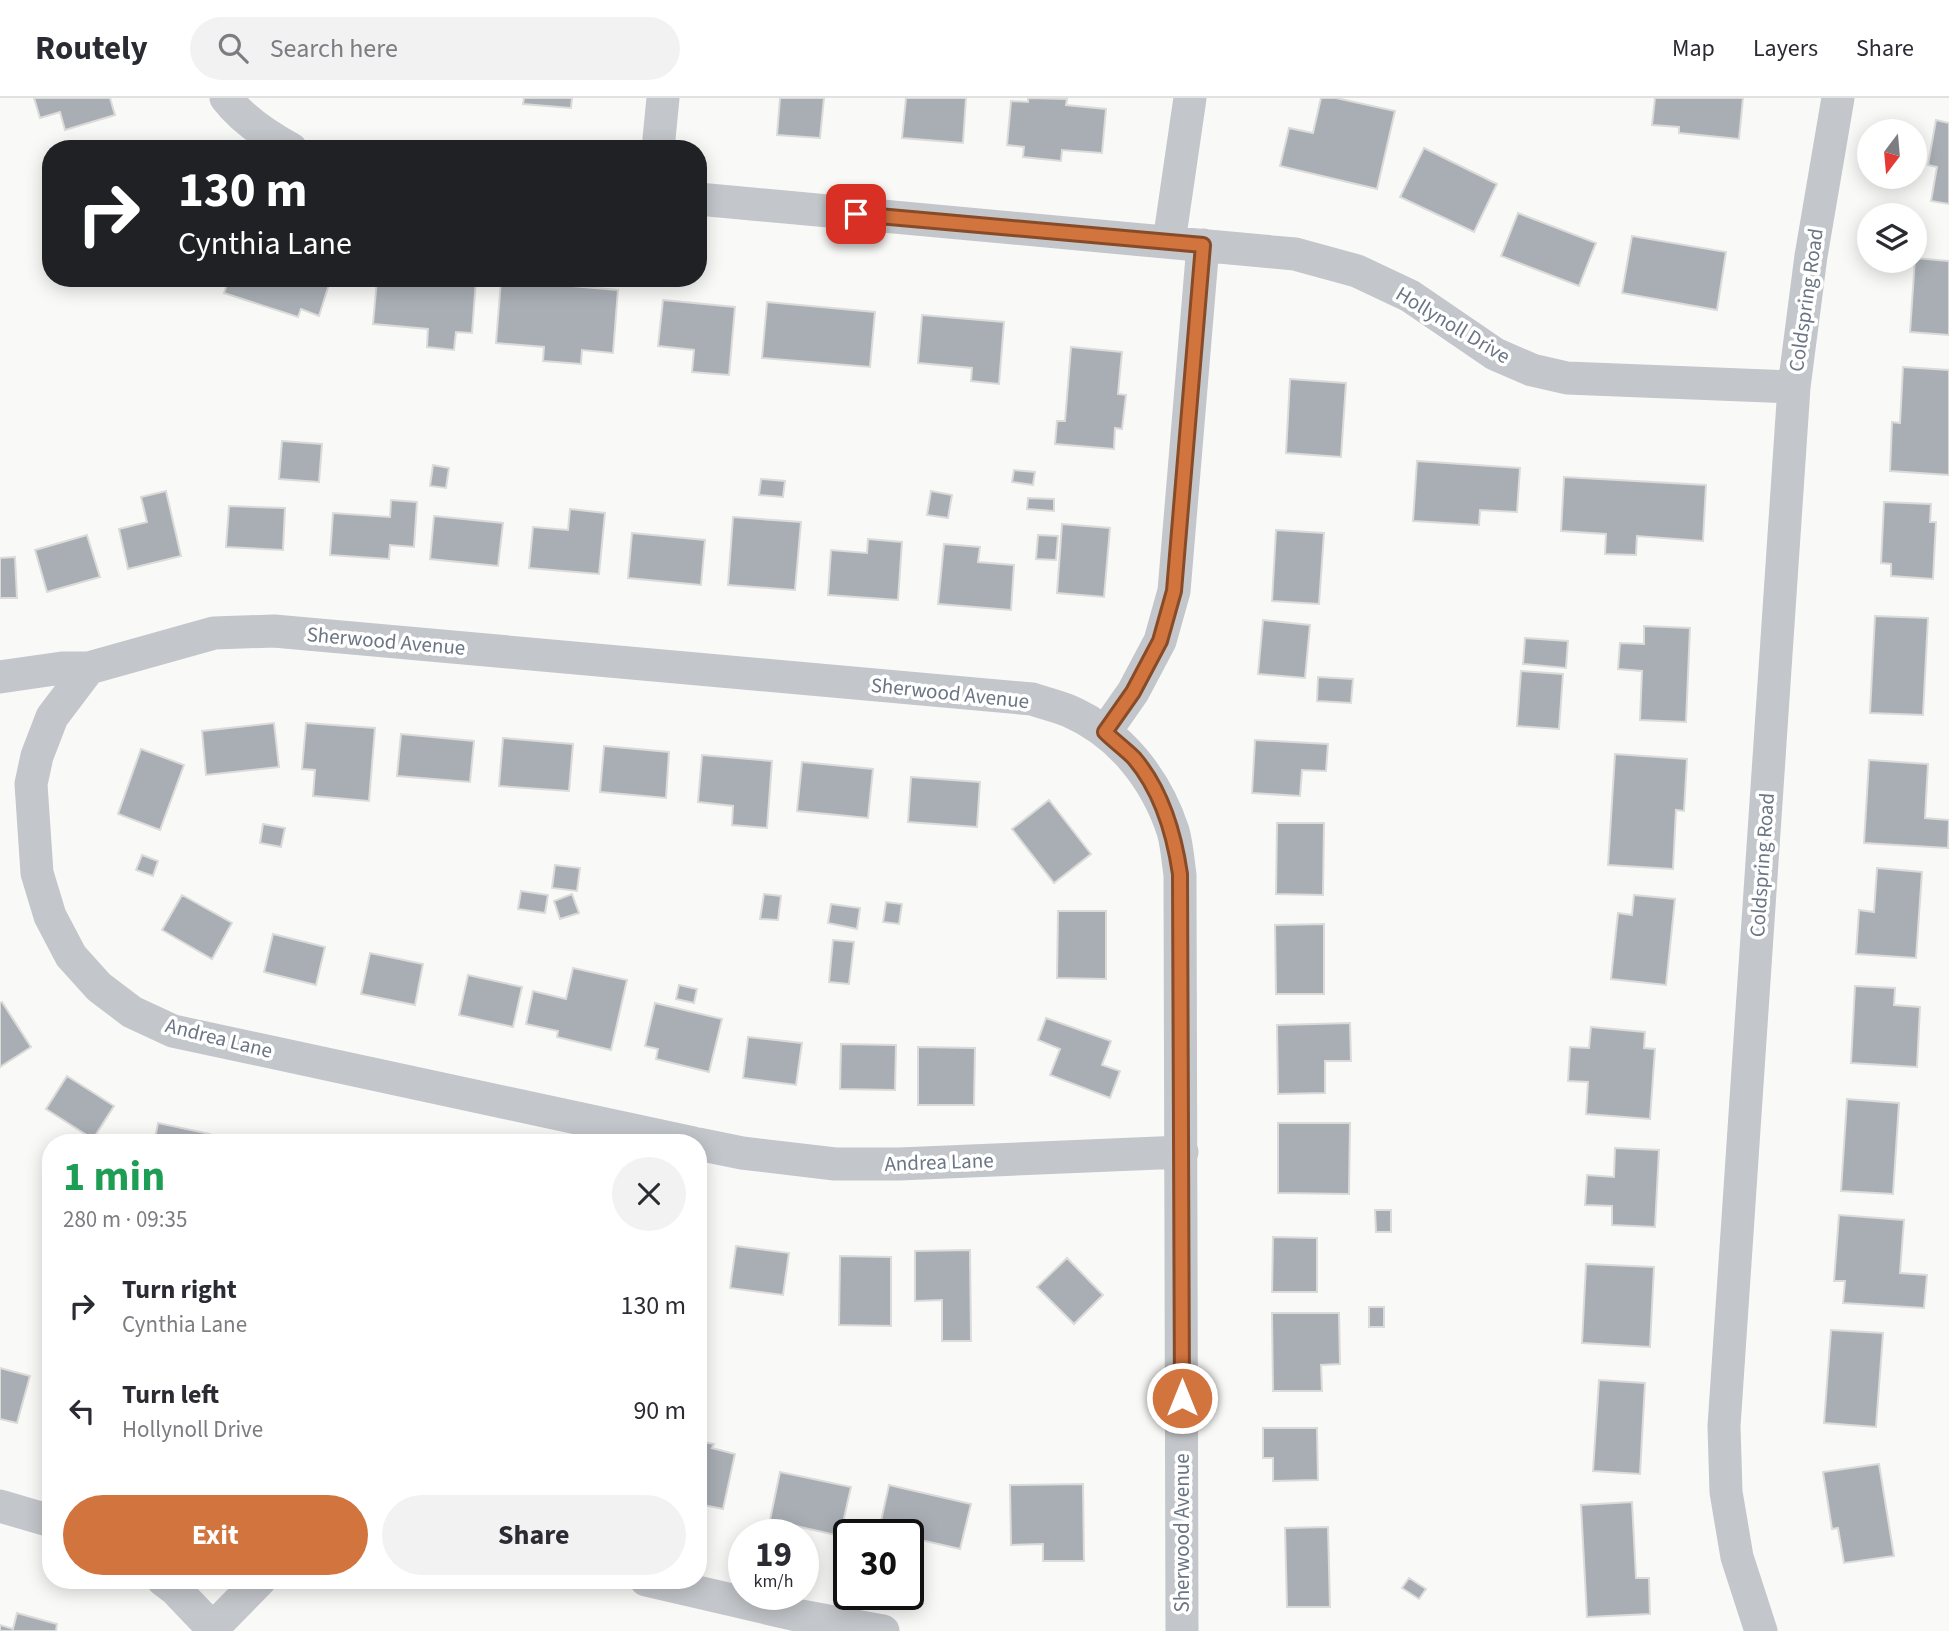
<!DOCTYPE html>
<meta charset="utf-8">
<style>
body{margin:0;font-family:"Source Sans 3",sans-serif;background:#f2f2f3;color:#2b2b33;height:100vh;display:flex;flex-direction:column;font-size:26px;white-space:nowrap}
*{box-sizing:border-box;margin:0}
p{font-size:23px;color:#7c7c81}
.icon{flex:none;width:38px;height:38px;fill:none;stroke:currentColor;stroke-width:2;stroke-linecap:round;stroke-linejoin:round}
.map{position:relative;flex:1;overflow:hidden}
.details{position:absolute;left:42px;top:1036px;width:665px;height:455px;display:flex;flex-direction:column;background:#fff;border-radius:28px;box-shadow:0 4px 18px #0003}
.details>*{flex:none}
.banner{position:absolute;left:42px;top:42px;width:665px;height:147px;border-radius:28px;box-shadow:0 4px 18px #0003;background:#202124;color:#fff;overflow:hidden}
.needle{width:46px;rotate:196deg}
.buttons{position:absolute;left:1857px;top:21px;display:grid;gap:14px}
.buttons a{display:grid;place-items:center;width:70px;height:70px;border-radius:50%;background:#fff;box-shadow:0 4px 18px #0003;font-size:35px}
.speed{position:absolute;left:728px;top:1421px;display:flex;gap:14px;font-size:35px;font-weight:700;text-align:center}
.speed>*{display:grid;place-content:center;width:91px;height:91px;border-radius:50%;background:#fff;box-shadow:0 4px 18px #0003;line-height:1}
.speed small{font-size:18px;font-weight:400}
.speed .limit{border:4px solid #111;border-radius:10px;background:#fff;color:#111}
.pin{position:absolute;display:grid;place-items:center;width:60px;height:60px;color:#fff;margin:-30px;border-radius:14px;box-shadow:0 4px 10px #0006}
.me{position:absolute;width:77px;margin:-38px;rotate:0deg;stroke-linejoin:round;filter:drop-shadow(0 0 5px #0008)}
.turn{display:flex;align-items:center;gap:24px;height:147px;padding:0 21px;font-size:32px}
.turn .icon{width:91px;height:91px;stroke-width:2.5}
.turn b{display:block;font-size:49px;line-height:60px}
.round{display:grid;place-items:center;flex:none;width:74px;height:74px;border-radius:37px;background:#f2f2f3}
.head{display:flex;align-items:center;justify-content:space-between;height:119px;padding:0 21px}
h1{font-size:42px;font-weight:700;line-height:52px;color:#1e9e55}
.cta{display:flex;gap:14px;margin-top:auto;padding:14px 21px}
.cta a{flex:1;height:80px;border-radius:42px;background:#d2743e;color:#fff;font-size:28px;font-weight:700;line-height:80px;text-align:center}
.cta a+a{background:#f2f2f3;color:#2b2b33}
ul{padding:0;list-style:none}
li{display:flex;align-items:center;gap:21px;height:105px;padding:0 21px}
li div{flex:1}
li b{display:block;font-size:26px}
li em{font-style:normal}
header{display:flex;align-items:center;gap:42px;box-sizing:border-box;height:98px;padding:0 35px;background:#fff;border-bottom:2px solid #e1e1e2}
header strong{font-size:33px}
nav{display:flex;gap:38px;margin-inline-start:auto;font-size:24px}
.search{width:490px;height:63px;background:#f2f2f3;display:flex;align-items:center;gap:18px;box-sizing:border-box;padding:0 24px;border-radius:38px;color:#7c7c81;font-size:26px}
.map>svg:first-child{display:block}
.building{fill:#a9aeb5;stroke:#dbdbd9;stroke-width:2}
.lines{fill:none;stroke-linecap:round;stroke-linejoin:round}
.minor{stroke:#c3c6ca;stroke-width:33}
.route-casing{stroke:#884b28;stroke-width:18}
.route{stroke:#d2743e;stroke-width:12}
.labels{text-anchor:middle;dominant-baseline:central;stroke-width:7;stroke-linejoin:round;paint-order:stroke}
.street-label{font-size:21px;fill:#6b7685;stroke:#fff}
</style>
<header>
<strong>Routely</strong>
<div class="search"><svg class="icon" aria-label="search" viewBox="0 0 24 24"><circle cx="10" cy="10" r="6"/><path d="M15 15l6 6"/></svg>Search here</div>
<nav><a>Map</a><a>Layers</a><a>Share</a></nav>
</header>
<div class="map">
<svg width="1949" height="1533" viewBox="0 0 1949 1533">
<rect width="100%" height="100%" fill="#f9f9f7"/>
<path class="building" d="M34 0H110L115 17 65 32 60 14 40 20Z
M524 0H572L571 10 523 6Z
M780 0H824L820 40 777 37Z
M906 0H966L963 45 902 40Z
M1028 0 1067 1 1066 7 1106 11 1102 55 1062 52 1061 63 1023 59 1024 49 1007 47 1011 3 1028 4Z
M1321 0H1336L1395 13 1377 91 1280 68 1289 30 1313 35Z
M1655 0H1743L1739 41 1679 35V29L1652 27Z
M1936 22 1949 25V106L1931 103 1937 69 1928 67Z
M1424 50 1497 86 1474 134 1400 99Z
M1518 115 1596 145 1579 188 1501 158Z
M1632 138 1726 154 1717 212 1622 195Z
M1915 160 1949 163V237L1910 234Z
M229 180H331L319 218 301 211 298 219 224 195Z
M401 180 476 182 472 235 456 234 454 252 427 249 428 231 373 226 377 181 401 183Z
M501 182 618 192 613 255 582 252 581 266 543 263 544 249 496 245Z
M663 202 735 209 729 277 692 274 694 252 658 248Z
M767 204 875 214 870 269 762 260Z
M922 217 1004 224 999 286 971 283 972 270 918 265Z
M1071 249 1122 254 1118 296 1126 297 1122 331 1115 330 1114 351 1055 346 1057 323H1065Z
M1903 269 1949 272V377L1890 373 1892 324 1900 325Z
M1290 281 1346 285 1341 359 1286 355Z
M282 343 322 346 319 384 279 381Z
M1417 363 1520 370 1517 414 1480 412 1479 427 1413 423Z
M433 367 449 370 446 390 430 388Z
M1014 372 1035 374 1033 387 1012 384Z
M1564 379 1706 387 1703 443 1637 438 1636 457 1605 456 1606 436 1561 433Z
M761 381 785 383 783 399 759 397Z
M166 393 181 458 128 471 119 431 147 424 141 399Z
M931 393 952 397 948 420 927 417Z
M1028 400 1054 401V413L1027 411Z
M391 402 417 404 414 449 390 447 389 461 330 457 333 415 390 419Z
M1884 404 1931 406 1930 424H1936L1933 481 1891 478V466L1881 465Z
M229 408 285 410 283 452 226 449Z
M570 411 605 415 599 476 529 470 533 429 568 432Z
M434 418 503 425 498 468 430 461Z
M733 419 801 424 795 492 728 487Z
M1062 426 1110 430 1104 499 1057 495Z
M1276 432 1324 435 1319 506 1272 503Z
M632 435 705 442 701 487 628 480Z
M87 437 100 479 47 494 35 452Z
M1038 437 1058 438 1056 462 1036 461Z
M868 441 902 444 898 502 828 497 831 452 867 455Z
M944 446 980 449 978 464 1014 467 1011 512 938 506Z
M15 459 17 500H0V460Z
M1875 518 1928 520 1923 617 1870 615Z
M1263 522 1310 527 1305 580 1258 576Z
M1644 528 1690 530 1686 624 1640 622 1642 573 1618 571 1620 545 1644 546Z
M1525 540 1568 543 1566 570 1523 566Z
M1521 573 1563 576 1559 631 1517 628Z
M1318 579 1353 581 1351 605 1317 603Z
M274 625 279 669 206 677 202 633Z
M306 625 375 630 369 703 313 698 315 672 302 671Z
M401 636 474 643 470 684 397 678Z
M503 640 573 646 569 693 499 688Z
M1255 642 1328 646 1326 673 1302 672 1300 698 1252 695Z
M604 648 669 654 666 700 600 694Z
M141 651 184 667 160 732 118 716Z
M1615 656 1687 661 1684 713 1676 712 1673 771 1608 767Z
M702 657 772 663 767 730 732 727 733 708 698 704Z
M1869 662 1928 666 1925 720 1949 722 1948 750 1864 745Z
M802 664 873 671 868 720 797 713Z
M911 679 980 684 977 729 908 724Z
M1049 702 1091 756 1054 785 1012 731Z
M1277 725H1324L1323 797 1276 796Z
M263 726 285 730 281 749 260 745Z
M142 757 158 763 153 778 136 772Z
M555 767 580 770 577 793 552 790Z
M1877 770 1922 774 1916 860 1856 856 1859 812 1874 814Z
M521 793 548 797 545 815 518 811Z
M572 796 579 815 560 821 554 803Z
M764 796 781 798 778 822 760 821Z
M182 797 232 825 212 861 162 832Z
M1634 797 1675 801 1666 887 1611 881 1618 815 1632 817Z
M886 804 902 806 899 826 883 824Z
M831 806 860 810 857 831 828 825Z
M1058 813H1106V881L1057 880Z
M1324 826V896H1276L1275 827Z
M273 836 325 849 316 887 264 874Z
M833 842 854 844 849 886 829 884Z
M370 855 423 866 415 907 361 896Z
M573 870 627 882 611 952 557 939 558 933 526 926 533 893 566 901Z
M468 877 522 889 513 929 459 917Z
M679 887 697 891 694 905 676 901Z
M1855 888 1895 890 1894 907 1920 909 1917 969 1851 965Z
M2 904 31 949 0 969V905Z
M655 905 722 921 709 974 656 961 658 951 645 948Z
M1046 920 1111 943 1102 967 1120 973 1110 1000 1050 977 1060 951 1038 942Z
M1350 925 1351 963H1325V995L1278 996 1277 927Z
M1591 929 1645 934 1644 950 1655 951 1650 1021 1586 1016 1588 984 1568 983 1570 949 1589 950Z
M748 939 802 945 796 987 743 980Z
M841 946 896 947 895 992 840 991Z
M918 949 975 950 974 1007H918Z
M67 978 114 1008 93 1041 46 1011Z
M1847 1001 1899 1005 1893 1096 1841 1093Z
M158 1025 210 1036 209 1045H154Z
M1278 1025H1350L1349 1096 1278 1095Z
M1615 1050 1659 1052 1655 1129 1612 1127V1108L1585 1107 1587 1077 1614 1079Z
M1375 1112H1391V1134H1376Z
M1839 1117 1904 1122 1900 1175 1927 1177 1924 1210 1843 1205 1845 1183H1834Z
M1273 1139 1317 1140V1194H1272Z
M736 1148 789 1155 783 1197 730 1190Z
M970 1152 971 1243H942V1202L915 1203V1153Z
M840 1158 891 1159V1228L839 1227Z
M1067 1160 1103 1197 1074 1226 1037 1189Z
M1586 1166 1654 1169 1650 1249 1582 1245Z
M1369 1209H1384V1229H1369Z
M1272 1215H1339L1340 1266 1321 1267 1322 1293H1273Z
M1831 1232 1883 1235 1876 1329 1824 1325Z
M0 1270 30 1278 17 1325 0 1321Z
M1599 1282 1645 1285 1640 1376 1593 1373Z
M1263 1330H1317L1318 1382 1273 1383V1360H1263Z
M698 1343 714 1346 712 1350 735 1356 723 1411 698 1406Z
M1879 1366 1894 1458 1844 1465 1838 1430 1832 1431 1823 1374Z
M780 1374 851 1389 840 1438 770 1422Z
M1083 1386 1084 1463H1043V1446L1011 1447 1010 1387Z
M889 1387 971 1406 960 1451 908 1439V1437L879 1432Z
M1632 1404 1636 1480H1649L1650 1516 1587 1519 1581 1407Z
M1328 1429 1330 1509H1287L1285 1430Z
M1409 1480 1426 1491 1419 1501 1402 1490Z
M17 1515 57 1526 56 1533H0V1527L13 1531Z"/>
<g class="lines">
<path class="minor" d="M226 0C243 22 267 38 291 51
M658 51 663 0
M698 101 1295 156 1357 173 1410 198 1495 256 1532 272 1567 280 1794 289
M1169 144 1190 0
M89 570 52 619 37 658 31 686 37 775 50 818 71 858 99 889 132 914 173 933 693 1045
M0 579 62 570H89L214 535 274 533 1032 601C1044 605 1057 608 1069 613 1120 635 1156 681 1173 733 1177 747 1178 763 1180 777L1182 1533
M1105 634 1133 594 1160 543 1174 493 1203 147
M698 1046 742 1055 835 1066H899L1182 1054
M0 1408 51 1423
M163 1482 175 1491 215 1533
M646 1482 801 1518 883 1533
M213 1530 260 1482
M1761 1533 1737 1459 1726 1394 1724 1328 1794 289 1811 158 1838 0"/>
</g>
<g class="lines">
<defs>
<path id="route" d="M856 116 1203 147 1174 493 1160 543 1133 594 1105 634C1114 643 1125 651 1134 660 1162 693 1174 735 1180 776L1182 1300"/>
</defs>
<use href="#route" class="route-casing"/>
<use href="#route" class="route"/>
</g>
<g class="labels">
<g class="street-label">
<text transform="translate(1806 202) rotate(-82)">Coldspring Road</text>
<text transform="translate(1453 227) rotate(31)">Hollynoll Drive</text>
<text transform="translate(386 543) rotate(5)">Sherwood Avenue</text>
<text transform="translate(950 595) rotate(6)">Sherwood Avenue</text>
<text transform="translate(1762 767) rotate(-86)">Coldspring Road</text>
<text transform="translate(219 940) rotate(14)">Andrea Lane</text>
<text transform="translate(939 1064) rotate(-2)">Andrea Lane</text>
<text transform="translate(1182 1435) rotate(-90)">Sherwood Avenue</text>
</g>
</g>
</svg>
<div class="buttons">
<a><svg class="needle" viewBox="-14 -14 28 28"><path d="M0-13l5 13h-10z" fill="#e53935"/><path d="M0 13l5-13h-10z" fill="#7c7c81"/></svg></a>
<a><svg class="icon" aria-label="layers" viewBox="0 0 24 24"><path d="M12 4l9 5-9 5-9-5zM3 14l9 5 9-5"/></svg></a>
</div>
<div class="speed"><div>19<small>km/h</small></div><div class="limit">30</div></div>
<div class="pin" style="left:856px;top:116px;background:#d93025"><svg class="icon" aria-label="arrive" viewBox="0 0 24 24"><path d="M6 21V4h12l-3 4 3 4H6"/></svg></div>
<svg class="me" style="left:1182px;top:1300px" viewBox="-20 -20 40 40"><circle r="17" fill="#d2743e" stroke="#fff" stroke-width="3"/><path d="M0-11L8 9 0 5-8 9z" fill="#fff"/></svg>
<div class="banner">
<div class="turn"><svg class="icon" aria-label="right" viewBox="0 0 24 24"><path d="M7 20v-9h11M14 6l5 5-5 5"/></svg><div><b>130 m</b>Cynthia Lane</div></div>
</div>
<section class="details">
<div class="head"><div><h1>1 min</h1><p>280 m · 09:35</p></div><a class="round"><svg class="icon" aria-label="close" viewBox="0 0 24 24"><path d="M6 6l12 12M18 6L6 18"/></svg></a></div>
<ul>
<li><svg class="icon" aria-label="right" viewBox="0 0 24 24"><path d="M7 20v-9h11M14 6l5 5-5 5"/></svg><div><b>Turn right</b><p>Cynthia Lane</p></div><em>130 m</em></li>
<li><svg class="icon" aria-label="left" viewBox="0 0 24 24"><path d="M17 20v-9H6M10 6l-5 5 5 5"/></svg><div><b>Turn left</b><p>Hollynoll Drive</p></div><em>90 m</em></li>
</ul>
<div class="cta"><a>Exit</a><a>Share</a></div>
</section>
</div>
